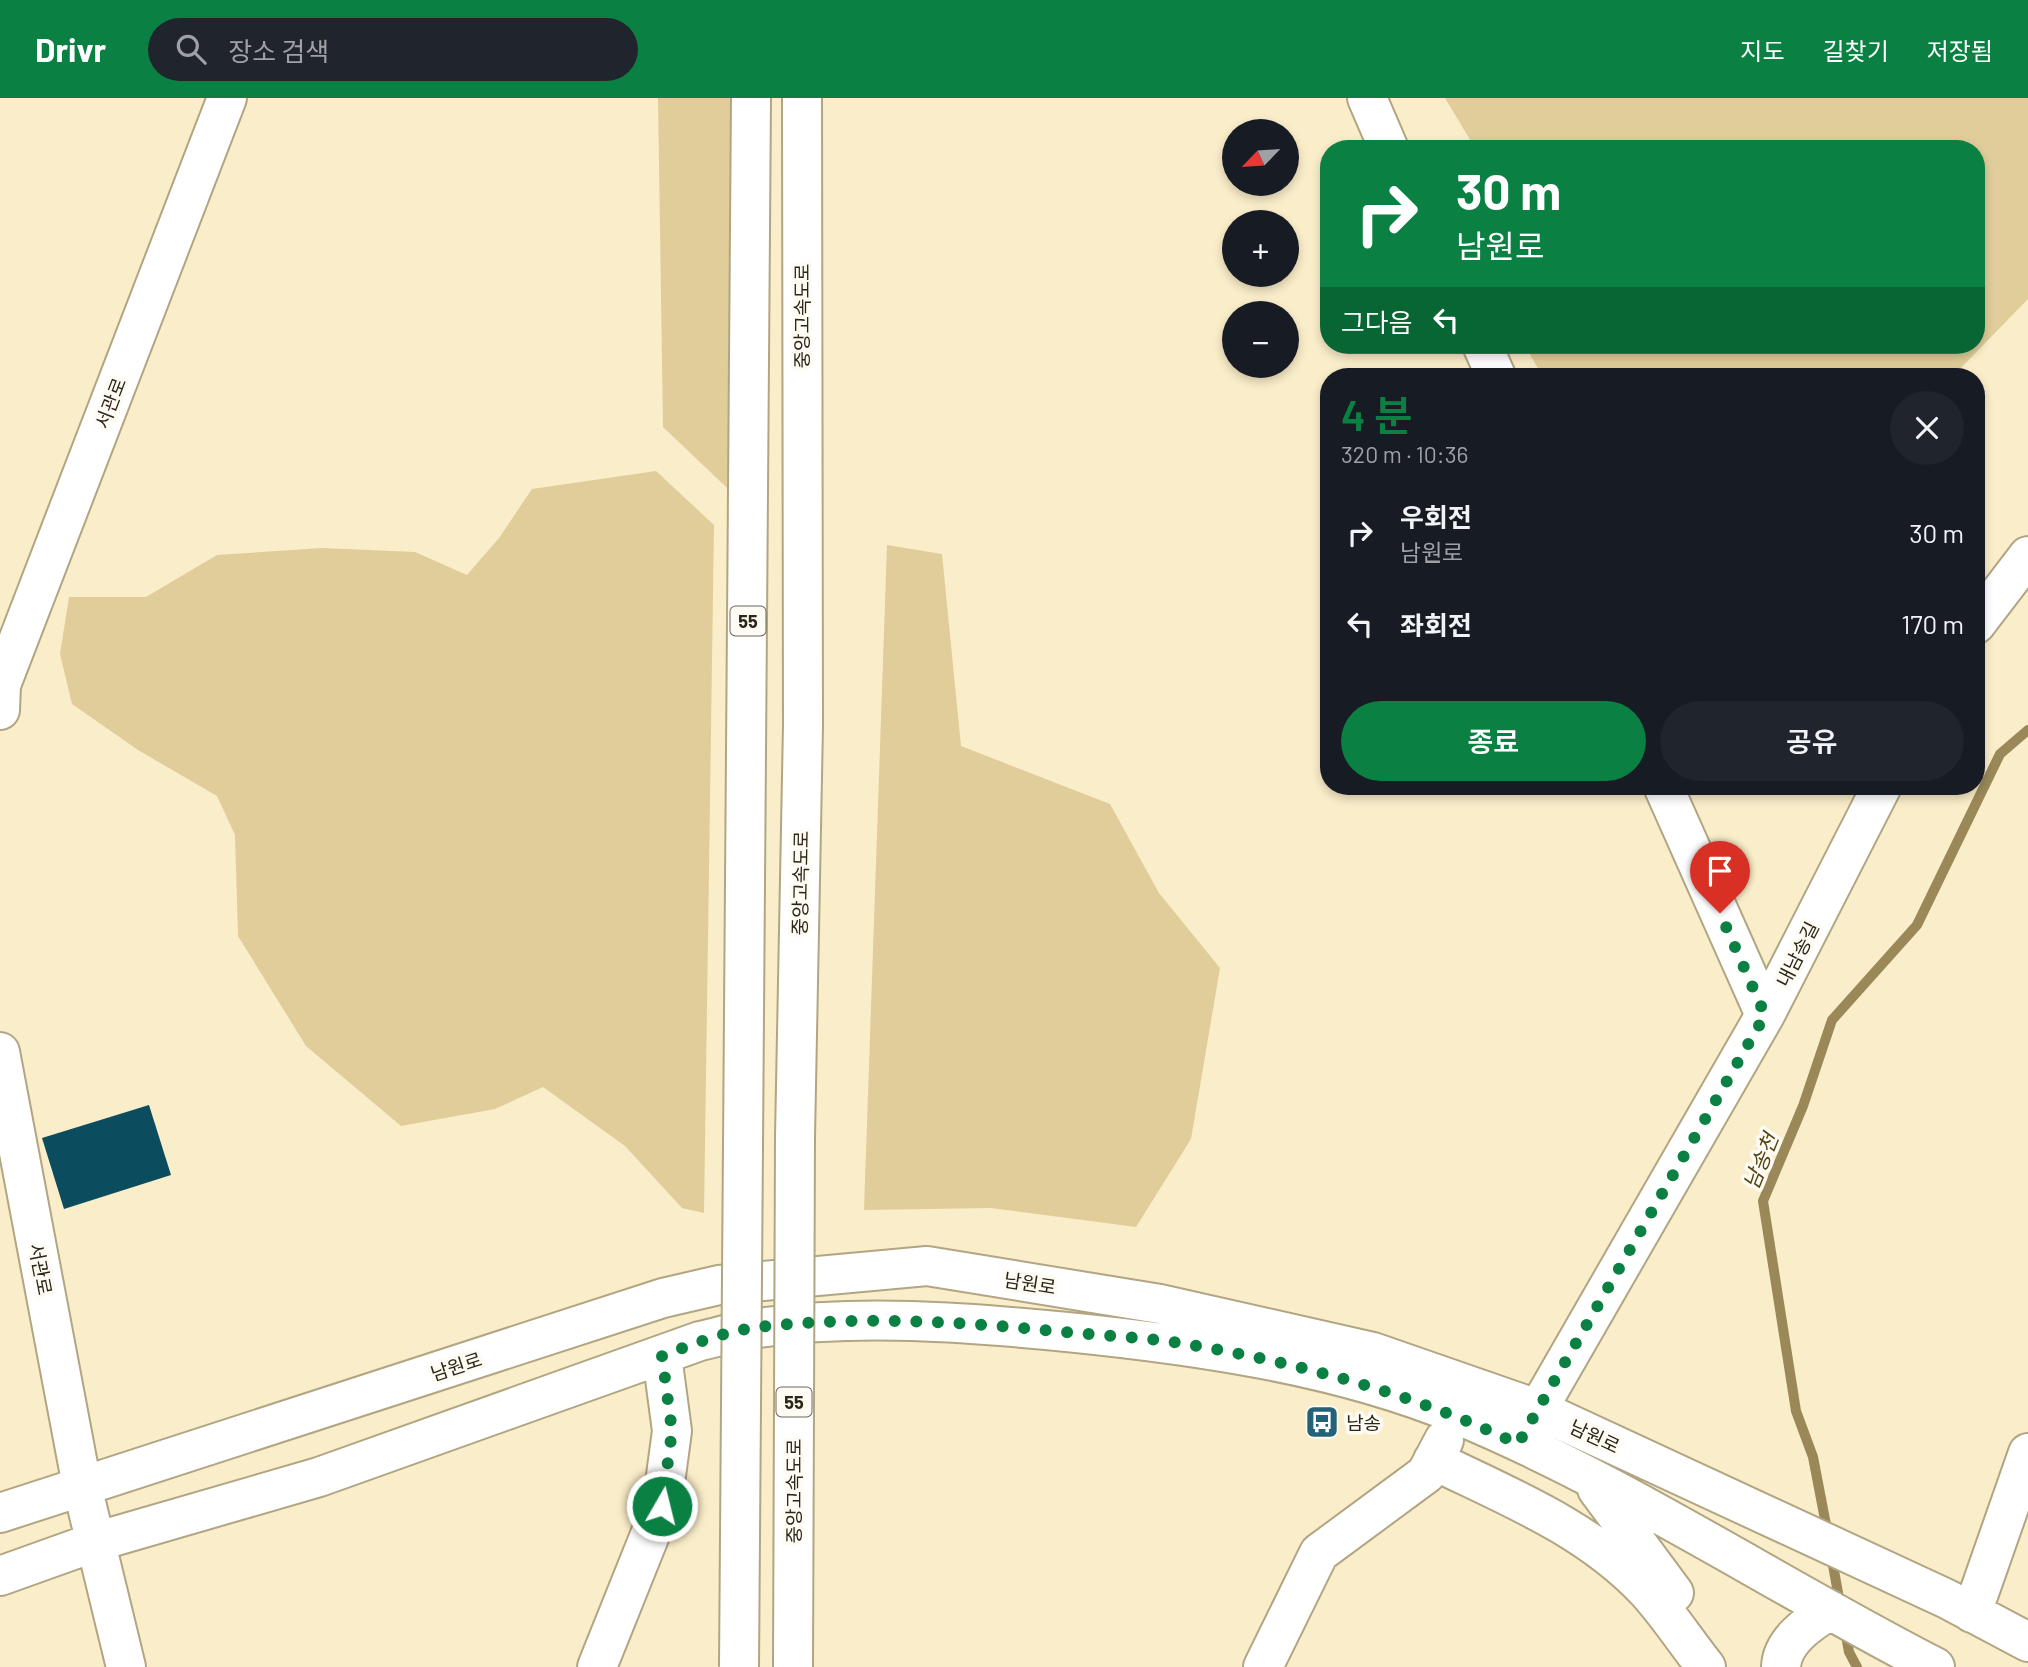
<!DOCTYPE html>
<html lang="ko">
<meta charset="utf-8">
<style>
body{margin:0;font-family:Barlow,"Noto Sans KR",sans-serif;background:#20242c;color:#f1f3f6;height:100vh;display:flex;flex-direction:column;font-size:26px;white-space:nowrap}
*{box-sizing:border-box;margin:0}
p{font-size:23px;color:#9ea1a6}
.icon{flex:none;width:38px;height:38px;fill:none;stroke:currentColor;stroke-width:2;stroke-linecap:round;stroke-linejoin:round}
.map{position:relative;flex:1;overflow:hidden}
.sheet{position:absolute;left:1320px;top:270px;width:665px;height:427px;display:flex;flex-direction:column;background:#171b24;border-radius:28px;box-shadow:0 4px 10px #0003}
.sheet>*{flex:none}
.banner{position:absolute;left:1320px;top:42px;width:665px;height:214px;border-radius:28px;box-shadow:0 4px 10px #0003;background:#0b8043;color:#fff;overflow:hidden}
.needle{width:46px;rotate:245deg}
.controls{position:absolute;left:1222px;top:21px;display:grid;gap:14px}
.controls a{display:grid;place-items:center;width:77px;height:77px;border-radius:50%;background:#171b24;box-shadow:0 4px 10px #0003;font-size:35px}
.pin{position:absolute;display:grid;place-items:center;width:60px;height:60px;color:#fff;margin:-72px -30px;border-radius:50% 50% 50% 0;rotate:-45deg;box-shadow:0 0 7px #0007}
.pin .icon{rotate:45deg}
.me{position:absolute;width:77px;margin:-38px;rotate:8deg;stroke-linejoin:round;filter:drop-shadow(0 0 5px #0008)}
.turn{display:flex;align-items:center;gap:24px;height:147px;padding:0 21px;font-size:32px}
.turn .icon{width:91px;height:91px;stroke-width:2.5}
.turn b{display:block;font-size:49px;line-height:60px}
.then{display:flex;align-items:center;height:66px;padding:0 21px;background:#0003;gap:14px;font-size:26px}
.round{display:grid;place-items:center;flex:none;width:74px;height:74px;border-radius:37px;background:#20242c}
.overview{display:flex;align-items:center;justify-content:space-between;height:119px;padding:0 21px}
h1{font-size:42px;font-weight:600;line-height:52px;color:#0b8043}
.cta{display:flex;gap:14px;margin-top:auto;padding:14px 21px}
.cta a{flex:1;height:80px;border-radius:42px;background:#0b8043;color:#fff;font-size:28px;font-weight:600;line-height:80px;text-align:center}
.cta a+a{background:#20242c;color:#f1f3f6}
ul{padding:0;list-style:none}
li{display:flex;align-items:center;gap:21px;height:91px;padding:0 21px}
li div{flex:1}
li b{display:block;font-size:26px}
li em{font-style:normal}
header{display:flex;align-items:center;gap:42px;box-sizing:border-box;height:98px;padding:0 35px;background:#0b8043;color:#fff}
header strong{font-size:33px}
nav{display:flex;gap:38px;margin-inline-start:auto;font-size:24px}
.search{width:490px;height:63px;background:#20242c;display:flex;align-items:center;gap:18px;box-sizing:border-box;padding:0 24px;border-radius:38px;color:#9ea1a6;font-size:26px}
.map>svg:first-child{display:block}
.green{fill:#e0cd99}
.lines{fill:none;stroke-linecap:round;stroke-linejoin:round}
.stream{stroke:#9a8858;stroke-width:10}
.building{fill:#0c4c5f}
.minor-casing{stroke:#b2a583;stroke-width:42}
.highway-casing{stroke:#b2a583;stroke-width:42}
.minor{stroke:#fff;stroke-width:38}
.highway{stroke:#fff;stroke-width:38}
.highway-bridge-casing{stroke:#b2a583;stroke-width:42;stroke-linecap:butt}
.highway-bridge{stroke:#fff;stroke-width:38}
.route{stroke:#0b8043;stroke-width:12;stroke-dasharray:0 21.6}
.labels{text-anchor:middle;dominant-baseline:central;stroke-width:7;stroke-linejoin:round;paint-order:stroke}
.shield{fill:#fdfbf3;stroke:#6a665a;stroke-width:2}
.shield-label{font-size:18px;font-weight:bold;fill:#2b2618}
.street-label{font-size:19px;fill:#2b2618;stroke:#fdfbf3}
.poi-label{font-size:19px;fill:#2b2618;stroke:#fdfbf3;text-anchor:start}
.water-label{font-size:21px;font-style:italic;fill:#544413;stroke:#fdfbf3}
</style>
<header>
<strong>Drivr</strong>
<div class="search"><svg class="icon" aria-label="search" viewBox="0 0 24 24"><circle cx="10" cy="10" r="6"/><path d="M15 15l6 6"/></svg>장소 검색</div>
<nav><a>지도</a><a>길찾기</a><a>저장됨</a></nav>
</header>
<div class="map">
<svg width="2028" height="1569" viewBox="0 0 2028 1569">
<rect width="100%" height="100%" fill="#faedc9"/>
<path class="green" d="M658 0H770L762 423 663 329Z
M1445 0H2028V201L1953 278H1542L1525 247H1976V51H1472V45Z
M656 373 714 427 704 1115 682 1110 625 1048 543 989 495 1011 401 1028 306 948 238 838 235 737 217 698 138 652 72 606 60 556 69 499H146L217 457 322 450 415 454 467 477 499 440 532 391Z
M887 447 942 456 961 648 1110 706 1159 795 1220 870 1191 1041 1136 1129 991 1110 864 1112Z"/>
<g class="lines">
<path class="stream" d="M1828 1437 1813 1359 1796 1313 1763 1103 1803 1008 1832 922 1917 827 2000 656 2028 632
M1831 1456 1840 1506
M1845 1532 1849 1554 1857 1569"/>
</g>
<path class="building" d="M149 1007 171 1077 64 1111 42 1040Z"/>
<g class="lines">
<defs>
<path id="minor" d="M1367 0 1389 51
M1482 247 1496 278
M1976 526 2028 458
M0 612 1 587 227 0
M1663 688 1765 917
M0 954 82 1388 126 1569
M1526 1332 1765 917 1882 688
M1433 1362C1509 1399 1588 1430 1647 1493 1668 1516 1686 1544 1706 1569
M1597 1391 1674 1495
M0 1415 663 1200 719 1187 927 1168 1160 1206 1373 1254 1537 1311 1947 1501 2028 1544
M0 1478 95 1444 319 1379 700 1243C719 1239 739 1232 758 1230 859 1216 965 1224 1067 1234 1196 1247 1337 1267 1458 1317 1624 1386 1775 1487 1935 1569
M1972 1515 2028 1355
M597 1569 662 1407 672 1333 662 1258
M1263 1569 1319 1455 1426 1376 1444 1342
M1781 1569C1782 1543 1809 1525 1830 1512"/>
<path id="highway" d="M795 1039 803 627 802 0
M743 1047 751 0"/>
</defs>
<use href="#minor" class="minor-casing"/>
<use href="#highway" class="highway-casing"/>
<use href="#minor" class="minor"/>
<use href="#highway" class="highway"/>
<defs>
<path id="highway-bridge" d="M739 1569 743 1047
M793 1569 795 1039"/>
</defs>
<use href="#highway-bridge" class="highway-bridge-casing"/>
<use href="#highway-bridge" class="highway-bridge"/>
</g>
<g class="lines">
<path class="route" d="M662 1408 672 1333 662 1258C693 1246 726 1233 759 1229 856 1218 956 1223 1054 1233 1096 1237 1139 1239 1180 1245 1296 1264 1412 1295 1518 1346L1765 917 1720 815"/>
</g>
<defs>
<symbol id="bus-square" viewBox="-11 -11 22 22"><rect x="-9" y="-9" width="18" height="18" rx="4" fill="#236278" stroke="#fdfbf3"/><path d="M-5-6H5V4H4V6H2V4H-2V6H-4V4H-5ZM-3.5-4V0h7V-4ZM-3.5 1.2v1.5H-2V1.2ZM2 1.2v1.5H3.5V1.2Z" fill="#fff"/></symbol>
</defs>
<g fill-rule="evenodd">
<use href="#bus-square" x="1303" y="1305" width="38" height="38"/>
</g>
<g class="labels">
<g class="shield">
<rect x="730.5" y="508.5" width="35" height="29" rx="5"/>
<rect x="776.5" y="1289.5" width="35" height="29" rx="5"/>
</g>
<g class="shield-label">
<text x="748" y="523">55</text>
<text x="794" y="1304">55</text>
</g>
<g class="street-label">
<text transform="translate(801 218) rotate(-90)">중앙고속도로</text>
<text transform="translate(110 305) rotate(-69)">서관로</text>
<text transform="translate(800 785) rotate(-89)">중앙고속도로</text>
<text transform="translate(1797 856) rotate(-63)">내남송길</text>
<text transform="translate(41 1171) rotate(79)">서관로</text>
<text transform="translate(1030 1185) rotate(9)">남원로</text>
<text transform="translate(456 1268) rotate(-18)">남원로</text>
<text transform="translate(1595 1338) rotate(25)">남원로</text>
<text transform="translate(793 1393) rotate(-90)">중앙고속도로</text>
</g>
<g class="poi-label">
<text x="1346" y="1324">남송</text>
</g>
<g class="water-label">
<text transform="translate(1760 1063) rotate(-68)">남송천</text>
</g>
</g>
</svg>
<div class="controls">
<a><svg class="needle" viewBox="-14 -14 28 28"><path d="M0-13l5 13h-10z" fill="#e53935"/><path d="M0 13l5-13h-10z" fill="#9ea1a6"/></svg></a>
<a>+</a>
<a>−</a>
</div>
<div class="pin" style="left:1720px;top:815px;background:#d93025"><svg class="icon" aria-label="arrive" viewBox="0 0 24 24"><path d="M6 21V4h12l-3 4 3 4H6"/></svg></div>
<svg class="me" style="left:662px;top:1408px" viewBox="-20 -20 40 40"><circle r="17" fill="#0b8043" stroke="#fff" stroke-width="3"/><path d="M0-11L8 9 0 5-8 9z" fill="#fff"/></svg>
<div class="banner">
<div class="turn"><svg class="icon" aria-label="right" viewBox="0 0 24 24"><path d="M7 20v-9h11M14 6l5 5-5 5"/></svg><div><b>30 m</b>남원로</div></div>
<div class="then">그다음<svg class="icon" aria-label="left" viewBox="0 0 24 24"><path d="M17 20v-9H6M10 6l-5 5 5 5"/></svg></div>
</div>
<section class="sheet">
<div class="overview"><div><h1>4 분</h1><p>320 m · 10:36</p></div><a class="round"><svg class="icon" aria-label="close" viewBox="0 0 24 24"><path d="M6 6l12 12M18 6L6 18"/></svg></a></div>
<ul>
<li><svg class="icon" aria-label="right" viewBox="0 0 24 24"><path d="M7 20v-9h11M14 6l5 5-5 5"/></svg><div><b>우회전</b><p>남원로</p></div><em>30 m</em></li>
<li><svg class="icon" aria-label="left" viewBox="0 0 24 24"><path d="M17 20v-9H6M10 6l-5 5 5 5"/></svg><div><b>좌회전</b></div><em>170 m</em></li>
</ul>
<div class="cta"><a>종료</a><a>공유</a></div>
</section>
</div>
